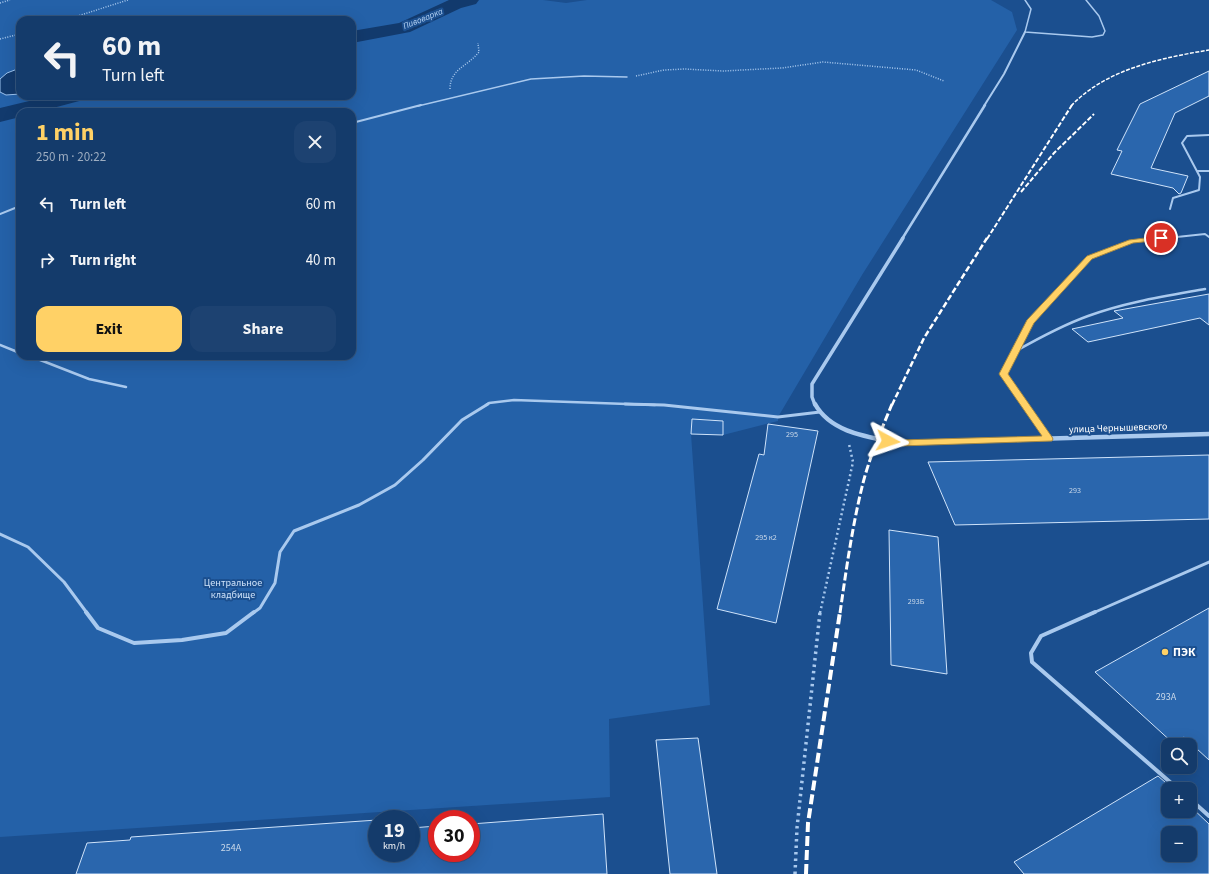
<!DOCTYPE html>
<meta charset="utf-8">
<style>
body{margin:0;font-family:"Source Sans 3",sans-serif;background:#1d4271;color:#f1f3f6;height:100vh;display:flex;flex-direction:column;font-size:15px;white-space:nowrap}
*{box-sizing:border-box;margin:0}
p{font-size:13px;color:#9dadc1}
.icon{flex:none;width:22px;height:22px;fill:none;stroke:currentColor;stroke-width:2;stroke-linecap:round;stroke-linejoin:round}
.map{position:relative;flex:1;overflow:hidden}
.panel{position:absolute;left:16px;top:108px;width:340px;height:252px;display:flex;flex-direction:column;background:#143b6b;border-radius:12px;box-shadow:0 4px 16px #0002,0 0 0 1px #33557e}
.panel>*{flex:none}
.hud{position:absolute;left:16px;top:16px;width:340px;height:84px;border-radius:12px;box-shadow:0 4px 16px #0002,0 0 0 1px #33557e;background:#143b6b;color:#f1f3f6;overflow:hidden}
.controls{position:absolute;left:1161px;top:738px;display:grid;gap:8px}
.controls a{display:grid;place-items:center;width:36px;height:36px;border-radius:8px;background:#143b6b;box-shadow:0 4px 16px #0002,0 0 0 1px #33557e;font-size:20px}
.speed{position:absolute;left:368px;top:810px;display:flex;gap:8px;font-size:20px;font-weight:700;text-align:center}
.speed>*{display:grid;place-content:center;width:52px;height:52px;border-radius:50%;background:#143b6b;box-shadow:0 4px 16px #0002,0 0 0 1px #33557e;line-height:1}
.speed small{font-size:10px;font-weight:400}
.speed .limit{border:6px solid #d22;background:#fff;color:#111}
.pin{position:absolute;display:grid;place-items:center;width:34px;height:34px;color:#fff;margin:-17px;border:2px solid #fff;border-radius:50%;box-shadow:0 1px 4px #0007}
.me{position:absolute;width:44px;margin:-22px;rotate:95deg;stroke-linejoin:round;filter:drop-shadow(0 0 3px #0008)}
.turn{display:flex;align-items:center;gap:14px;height:84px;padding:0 20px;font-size:18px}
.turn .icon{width:52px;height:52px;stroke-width:2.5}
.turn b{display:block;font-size:28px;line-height:34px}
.round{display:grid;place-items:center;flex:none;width:42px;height:42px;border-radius:12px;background:#1d4271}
.overview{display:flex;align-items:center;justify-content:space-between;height:68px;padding:0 20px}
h1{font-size:24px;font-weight:700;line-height:30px;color:#ffd166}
.action{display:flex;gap:8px;margin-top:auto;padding:8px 20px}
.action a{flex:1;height:46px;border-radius:12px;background:#ffd166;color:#111;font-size:16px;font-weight:700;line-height:46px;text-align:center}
.action a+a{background:#1d4271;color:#f1f3f6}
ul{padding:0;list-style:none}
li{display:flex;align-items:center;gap:12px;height:56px;padding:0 20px}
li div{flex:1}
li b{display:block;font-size:15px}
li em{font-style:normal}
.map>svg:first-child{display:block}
.green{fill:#2461a8;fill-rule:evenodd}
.water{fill:#123a6d;stroke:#9cc4f0}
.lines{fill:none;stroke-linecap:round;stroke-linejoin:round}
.river{fill:#123a6d;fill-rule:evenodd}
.building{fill:#2a66ad;stroke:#cfe3fa;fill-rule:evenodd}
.path-far2{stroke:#a9c9ee;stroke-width:1.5;stroke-dasharray:1 1.5;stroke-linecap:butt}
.path-far1{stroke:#a9c9ee;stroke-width:2.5;stroke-dasharray:2 3;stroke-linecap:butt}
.path{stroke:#a9c9ee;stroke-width:3.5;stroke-dasharray:2.5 4;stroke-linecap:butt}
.lane-far4{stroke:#a9c9ee;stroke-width:1.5}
.lane-far3{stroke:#a9c9ee;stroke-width:2}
.lane-far2{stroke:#a9c9ee;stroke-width:2.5}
.lane-far1{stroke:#a9c9ee;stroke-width:3}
.lane{stroke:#a9c9ee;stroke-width:4}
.street-far3{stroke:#a9c9ee;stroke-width:2}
.street-far2{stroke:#a9c9ee;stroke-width:2.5}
.street-far1{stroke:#a9c9ee;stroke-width:3.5}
.street{stroke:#a9c9ee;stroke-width:4.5}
.rail-far4{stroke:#fff;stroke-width:1.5;stroke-dasharray:4 1.5;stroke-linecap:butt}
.rail-far3{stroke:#fff;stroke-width:2;stroke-dasharray:5 2;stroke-linecap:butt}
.rail-far2{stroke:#fff;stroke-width:2.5;stroke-dasharray:6 2.5;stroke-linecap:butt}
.rail-far1{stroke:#fff;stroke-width:3;stroke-dasharray:8 3;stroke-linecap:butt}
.rail{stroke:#fff;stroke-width:4;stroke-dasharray:10 4;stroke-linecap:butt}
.route{fill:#ffd166;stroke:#a68842}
.poi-dot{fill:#ffd166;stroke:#1b4f8f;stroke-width:1.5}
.labels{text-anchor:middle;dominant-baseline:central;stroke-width:4;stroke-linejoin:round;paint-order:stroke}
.number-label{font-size:8px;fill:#cad9ea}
.far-water-label{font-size:9px;font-style:italic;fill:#b5d3f5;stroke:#1b4f8f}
.street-label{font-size:10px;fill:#fff;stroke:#1b4f8f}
.park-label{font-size:10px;fill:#cfe3fa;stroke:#1b4f8f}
.near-number-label{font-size:10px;fill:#cad9ea}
.near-poi-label{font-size:12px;font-weight:bold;fill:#fff;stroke:#1b4f8f;text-anchor:start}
</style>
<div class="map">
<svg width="1209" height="874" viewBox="0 0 1209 874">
<rect width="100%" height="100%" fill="#1b4f8f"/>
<path class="green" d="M0 0H543L566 3 587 0H991L1012 12 1017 30 862 275 778 417V421L723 435 691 434 710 705 609 719 610 797 0 837V92L6 95 20 94V96H352V20H20V68L7 73 0 79ZM20 112H352V356H20Z"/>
<path class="water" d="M20 68V94L6 95 0 92V79L7 73Z"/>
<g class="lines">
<path class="river" d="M449 0H479L476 4 461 8 410 32 352 43V31L399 23Z
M50 96H86L83 100 38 112H20V117L0 122V108Z"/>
</g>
<path class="building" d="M1209 71V96L1175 113 1151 168 1188 176 1181 193 1179 194 1173 188 1111 174 1122 151 1117 150 1140 104Z
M1209 294V325L1200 318 1088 342 1072 329 1123 318 1114 311Z
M692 419 723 421V435L691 434Z
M768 424 818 431 776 623 717 609 759 454 764 455Z
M1209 455V519L955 525 928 462Z
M889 530 938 537 947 674 891 665Z
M1209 608V760L1184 737 1174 744 1095 672Z
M698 738 717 874H670L656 740Z
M1158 776 1173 789H1168V811H1190V806L1209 824V874H1024L1014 862ZM1168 833H1190V855H1168Z
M603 814 607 874H76L87 843 130 840 131 837 377 820V853H411V828L437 826V853H471V824Z"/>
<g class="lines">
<path class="path-far2" d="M0 3 10 0
M65 20 128 0
M0 39 20 34
M636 76 664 70 684 69 723 71 782 68 823 62 916 70 944 81
M450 89C450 69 467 67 479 52L478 43"/>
<path class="path-far1" d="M820 613 853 462 849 444"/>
<path class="path" d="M795 874 797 828 820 612"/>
<path class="lane-far4" d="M1025 0 1031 9 1025 32 1092 37 1103 35 1105 31 1099 16 1086 0
M418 106 531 79 584 76 627 77"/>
<path class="lane-far3" d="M352 123 421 105
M1197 171H1209
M1170 209 1173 198 1199 190 1200 177 1182 143 1187 136 1209 135
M0 214 20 206
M1158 239 1205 234 1209 237"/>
<path class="lane-far2" d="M0 345 20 353
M1016 351C1039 338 1063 325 1088 316 1126 302 1166 296 1205 289
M30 356 89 379 126 387
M486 405 489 403 514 400 655 405
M1024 405 1003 374 1030 322 1089 257 1132 241 1168 238"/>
<path class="lane-far1" d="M625 404 664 405 778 417 820 412
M1024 404 1048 439
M0 534 28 547 64 582 87 613
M253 613 260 608 275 583 280 552 294 531 359 505 395 485 423 460 462 420 488 404
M1093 613 1209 562"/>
<path class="lane" d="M86 612 98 628 134 643 182 640 226 633 254 612
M1095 612 1041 636 1031 653 1032 662 1178 789
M1190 799 1209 816"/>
<path class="street-far3" d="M984 106 1004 74 1025 32"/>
<path class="street-far2" d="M902 239 985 105"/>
<path class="street-far1" d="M815 405 812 397V384L903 238"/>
<path class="street" d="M815 404C831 433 869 437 899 443L1209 434"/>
<path class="rail-far4" d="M1071 106C1106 69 1161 58 1209 50"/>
<path class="rail-far3" d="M1021 192 1054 153 1094 114
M987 239 1072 105"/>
<path class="rail-far2" d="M892 405 924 338 987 238"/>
<path class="rail-far1" d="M840 613C846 571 852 528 862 487 869 458 881 431 892 404"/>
<path class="rail" d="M806 874 808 823 840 612"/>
</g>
<path class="route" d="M1161 236 1163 237V240L1133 243 1092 259 1034 323 1008 374 1052 437 1053 439 1052 441 899 446 885 443 884 441 885 439 899 440 1042 436 999 374 1027 320 1087 256 1129 240Z"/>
<circle class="poi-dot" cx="1165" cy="652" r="4"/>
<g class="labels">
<g class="number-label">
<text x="792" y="434">295</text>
<text x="1075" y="490">293</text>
<text x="766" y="537">295 к2</text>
<text x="916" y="601">293Б</text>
</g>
<g class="far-water-label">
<text transform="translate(423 19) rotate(-22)">Пивоварка</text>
</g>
<g class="street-label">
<text transform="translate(1118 428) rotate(-2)">улица Чернышевского</text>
</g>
<g class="park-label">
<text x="233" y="583">Центральное<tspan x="233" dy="12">кладбище</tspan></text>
</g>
<g class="near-number-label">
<text x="1166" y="697">293А</text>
<text x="231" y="848">254А</text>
</g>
<g class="near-poi-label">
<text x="1173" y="652">ПЭК</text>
</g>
</g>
</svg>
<div class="controls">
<a><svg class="icon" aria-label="search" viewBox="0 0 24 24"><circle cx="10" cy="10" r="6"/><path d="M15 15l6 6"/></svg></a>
<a>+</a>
<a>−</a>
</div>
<div class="speed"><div>19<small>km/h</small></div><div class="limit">30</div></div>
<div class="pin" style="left:1161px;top:238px;background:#d93025"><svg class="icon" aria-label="arrive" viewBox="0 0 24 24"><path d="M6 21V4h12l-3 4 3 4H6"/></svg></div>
<svg class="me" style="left:888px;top:441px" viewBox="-20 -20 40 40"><path d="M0-17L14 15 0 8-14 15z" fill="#ffd166" stroke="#fff" stroke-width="4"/></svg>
<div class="hud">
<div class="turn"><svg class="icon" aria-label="left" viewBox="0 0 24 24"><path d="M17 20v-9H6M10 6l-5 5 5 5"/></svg><div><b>60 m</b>Turn left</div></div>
</div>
<section class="panel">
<div class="overview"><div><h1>1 min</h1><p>250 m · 20:22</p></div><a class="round"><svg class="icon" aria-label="close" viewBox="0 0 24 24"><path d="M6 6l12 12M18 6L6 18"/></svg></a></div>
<ul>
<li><svg class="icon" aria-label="left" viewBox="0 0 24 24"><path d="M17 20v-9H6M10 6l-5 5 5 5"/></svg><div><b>Turn left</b></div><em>60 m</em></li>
<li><svg class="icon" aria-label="right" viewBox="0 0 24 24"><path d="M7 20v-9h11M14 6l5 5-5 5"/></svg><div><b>Turn right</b></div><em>40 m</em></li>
</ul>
<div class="action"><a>Exit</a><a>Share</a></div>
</section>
</div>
